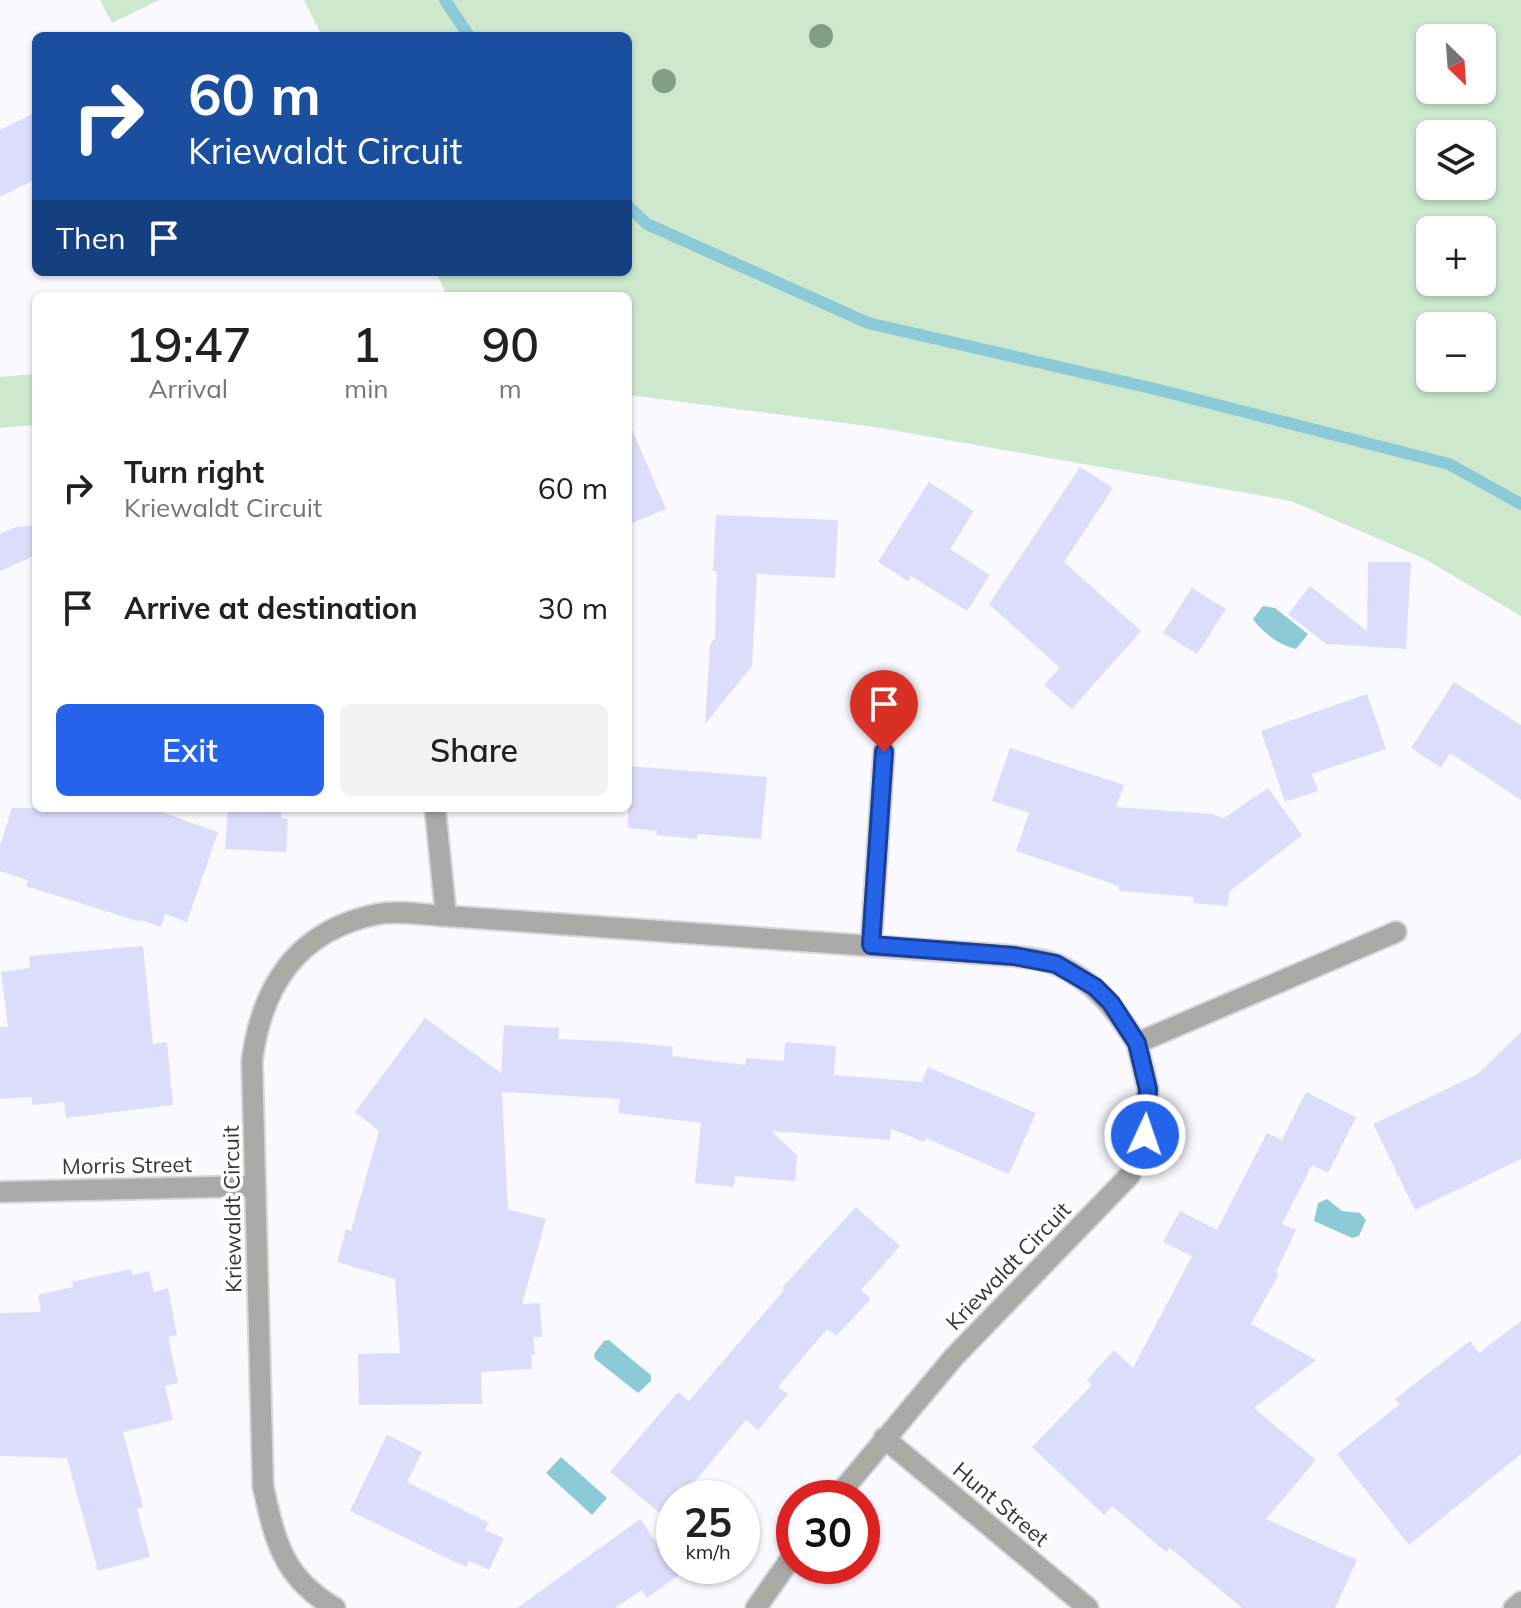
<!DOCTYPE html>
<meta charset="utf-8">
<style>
body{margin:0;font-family:Mulish,sans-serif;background:#f2f2f2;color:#202124;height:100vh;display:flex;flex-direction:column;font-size:30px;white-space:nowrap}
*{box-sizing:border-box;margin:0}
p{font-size:26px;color:#757577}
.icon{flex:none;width:44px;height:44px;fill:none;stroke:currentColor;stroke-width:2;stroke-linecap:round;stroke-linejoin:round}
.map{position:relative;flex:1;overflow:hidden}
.drawer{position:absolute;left:32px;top:292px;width:600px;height:520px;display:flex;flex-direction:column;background:#fff;border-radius:12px;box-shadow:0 2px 6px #0004}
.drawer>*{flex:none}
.guide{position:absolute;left:32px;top:32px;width:600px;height:244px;border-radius:12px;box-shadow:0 2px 6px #0004;background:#1a4fa0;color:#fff;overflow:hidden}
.needle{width:52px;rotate:155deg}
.fabs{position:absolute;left:1416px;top:24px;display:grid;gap:16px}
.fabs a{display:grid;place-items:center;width:80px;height:80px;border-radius:12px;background:#fff;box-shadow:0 2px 6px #0004;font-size:40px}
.speed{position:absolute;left:656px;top:1480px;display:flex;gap:16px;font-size:40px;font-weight:700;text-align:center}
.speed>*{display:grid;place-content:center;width:104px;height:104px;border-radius:50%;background:#fff;box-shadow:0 2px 6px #0004;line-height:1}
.speed small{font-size:20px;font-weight:400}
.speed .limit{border:12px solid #d22;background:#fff;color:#111}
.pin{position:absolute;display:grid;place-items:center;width:68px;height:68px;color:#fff;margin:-82px -34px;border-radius:50% 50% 50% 0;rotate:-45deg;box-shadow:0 0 8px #0007}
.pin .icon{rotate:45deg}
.me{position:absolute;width:88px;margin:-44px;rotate:3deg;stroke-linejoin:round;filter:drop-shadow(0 0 6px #0008)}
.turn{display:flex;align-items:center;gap:28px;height:168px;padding:0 24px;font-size:36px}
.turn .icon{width:104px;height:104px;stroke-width:2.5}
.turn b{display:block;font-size:56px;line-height:68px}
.then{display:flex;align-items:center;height:76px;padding:0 24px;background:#0003;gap:16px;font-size:30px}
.eta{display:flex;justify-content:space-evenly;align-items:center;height:136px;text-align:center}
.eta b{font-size:48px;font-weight:600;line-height:56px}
.action{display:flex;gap:16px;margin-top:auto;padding:16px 24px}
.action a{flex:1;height:92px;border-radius:12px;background:#2563eb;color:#fff;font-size:32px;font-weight:600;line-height:92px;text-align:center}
.action a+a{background:#f2f2f2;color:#202124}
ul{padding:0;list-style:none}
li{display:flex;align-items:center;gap:24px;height:120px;padding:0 24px}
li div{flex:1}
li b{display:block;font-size:30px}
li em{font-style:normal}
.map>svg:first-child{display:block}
.green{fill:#cde8cd;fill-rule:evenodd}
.water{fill:#8dcad7}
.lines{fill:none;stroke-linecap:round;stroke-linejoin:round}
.stream{stroke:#8dcad7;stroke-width:12}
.building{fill:#dcddfa}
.minor-casing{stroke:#d6d6db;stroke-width:24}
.minor{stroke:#acaaa6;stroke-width:20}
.tree{fill:#829e85}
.route-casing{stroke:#184099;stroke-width:20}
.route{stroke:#2563eb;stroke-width:14}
.labels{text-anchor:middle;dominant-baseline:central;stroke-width:7;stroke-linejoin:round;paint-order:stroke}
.street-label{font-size:22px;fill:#353438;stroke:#fff}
</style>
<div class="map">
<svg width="1521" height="1608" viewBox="0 0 1521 1608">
<rect width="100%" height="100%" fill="#f9f9ff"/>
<path class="green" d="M100 0H159L112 23Z
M304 0H1521V616L1425 559 1291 501 875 427 628 395V296H447L436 272H628V36H322ZM1482 38V90H1430V38ZM1430 134H1482V186H1430ZM1430 230H1482V282H1430ZM1430 326H1482V378H1430Z
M36 374V425L0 428V377Z"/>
<path class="water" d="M1263 606 1275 608 1308 634 1296 649C1278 644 1264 634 1253 619Z
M1327 1199 1342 1211 1360 1213 1366 1220 1359 1236 1352 1238 1314 1221 1318 1203Z
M609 1340C624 1353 637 1364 651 1375V1381L638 1393 595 1359 594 1354 604 1341Z
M561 1457 607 1498 592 1515 546 1473Z"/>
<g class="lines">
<path class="stream" d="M445 0 469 36
M628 206 647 224 868 323 1155 389 1449 464 1521 504"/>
</g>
<path class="building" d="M36 112V179L0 197V130Z
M628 420 666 509 628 525Z
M1080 467 1113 488 1064 562 1141 631 1072 709 1044 685 1060 668 989 604Z
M929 482 974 511 950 549 990 575 967 611 911 576 908 581 878 562Z
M716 515 838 520 835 578 757 574 752 666 705 724 710 645 715 638 717 572 713 571Z
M36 525V555L0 571V534L15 527Z
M1368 562H1411L1406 649 1326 644 1288 614 1310 586 1367 631Z
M1192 588 1226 609 1197 654 1163 633Z
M1454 682 1521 725V800L1450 753 1441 768 1411 748Z
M1367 694 1386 749 1312 774 1318 791 1285 802 1261 731Z
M1010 748 1124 785 1116 807 1212 814 1224 818 1268 788 1302 835 1229 892 1228 906 1193 903 1194 897 1119 891V886L1016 851 1029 813 992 801Z
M628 766 767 777 761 839 697 834V839L656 835 657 831 628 828Z
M12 808H149L218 832 187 922 165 914 161 927 140 920V922L26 886 28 880 0 871V845Z
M228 808H281V818L288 819 286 852 225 849Z
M143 946 153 1044 167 1042 173 1105 66 1118 64 1102 32 1105V1097L0 1099V1027H8L1 972 30 968 29 956Z
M425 1018 501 1073V1076L504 1025 559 1028 558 1039 627 1042 673 1047 672 1056 745 1065 746 1058 784 1061 785 1042 836 1046 834 1075 922 1082 928 1067 1036 1113 1009 1174 926 1138 924 1142 891 1129 890 1140 771 1131 797 1155 795 1181 735 1176 734 1187 695 1183 701 1123 618 1113 620 1099 502 1092 508 1209 546 1219 522 1304 540 1303 542 1337H533L535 1355H531L532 1369 481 1372 482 1404 359 1405 358 1354 400 1353 395 1279 337 1262 346 1229 351 1231 379 1131 355 1112Z
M1521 1032V1159L1415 1210 1373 1124 1478 1074Z
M1306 1092 1356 1117 1328 1173 1312 1165 1282 1224 1296 1230 1276 1272 1279 1274 1251 1324 1316 1360 1254 1408 1316 1460 1266 1519 1357 1560 1335 1608H1242L1170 1548 1166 1552 1112 1506 1104 1515 1032 1447 1092 1385 1087 1380 1114 1350 1133 1368 1192 1256 1163 1242 1180 1211 1217 1230 1267 1133 1282 1140Z
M856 1207 900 1246 861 1290 871 1299 836 1336 827 1329 778 1387 788 1394 758 1430 746 1420 681 1498H674V1507L665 1517 610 1472 678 1392 689 1401 784 1290 782 1288Z
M131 1269 132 1275 149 1271 154 1292 168 1288 177 1335 168 1337 178 1383 165 1386 173 1420 123 1432 143 1507 137 1509 150 1557 98 1571 67 1458 0 1456V1313L41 1312 38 1295 73 1287 72 1282Z
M1521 1321V1454L1409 1545 1337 1454 1400 1404 1395 1399 1470 1341 1479 1353Z
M387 1435 422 1452 407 1482 489 1523 485 1530 504 1538 489 1570 469 1561 466 1567 350 1511Z
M640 1519 679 1575 647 1598 642 1590 615 1608H517Z"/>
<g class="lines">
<defs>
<path id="minor" d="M435 808 446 916 1014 956C1028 958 1045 959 1058 965 1095 982 1115 1009 1137 1043
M871 945 884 752
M0 1192 255 1186
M884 1438 1088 1608
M836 1498 954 1357 1130 1175 1145 1135 1148 1089 1137 1043 1396 932
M335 1608C283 1578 275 1541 263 1486L252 1061C262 984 298 930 378 914 399 910 425 915 446 916
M756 1608 794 1554
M1514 1608 1521 1602"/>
</defs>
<use href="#minor" class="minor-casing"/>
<use href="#minor" class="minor"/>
</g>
<g class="tree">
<circle cx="821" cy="36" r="12"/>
<circle cx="664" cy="81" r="12"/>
</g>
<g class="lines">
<defs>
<path id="route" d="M884 752 871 945 1014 956 1056 964 1095 987 1111 1003 1137 1043 1148 1089 1145 1135"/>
</defs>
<use href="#route" class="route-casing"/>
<use href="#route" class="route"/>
</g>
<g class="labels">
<g class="street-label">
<text transform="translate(127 1165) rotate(-1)">Morris Street</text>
<text transform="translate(232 1209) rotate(-91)">Kriewaldt Circuit</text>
<text transform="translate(1008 1266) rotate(-46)">Kriewaldt Circuit</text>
<text transform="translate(1001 1504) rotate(40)">Hunt Street</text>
</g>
</g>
</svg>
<div class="fabs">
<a><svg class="needle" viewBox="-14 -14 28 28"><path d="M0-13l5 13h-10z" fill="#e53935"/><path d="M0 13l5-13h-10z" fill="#757577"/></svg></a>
<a><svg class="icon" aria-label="layers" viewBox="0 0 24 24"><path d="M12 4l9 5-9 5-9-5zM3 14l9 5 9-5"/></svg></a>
<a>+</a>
<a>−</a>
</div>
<div class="speed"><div>25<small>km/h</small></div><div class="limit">30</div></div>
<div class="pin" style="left:884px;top:752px;background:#d93025"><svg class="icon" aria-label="arrive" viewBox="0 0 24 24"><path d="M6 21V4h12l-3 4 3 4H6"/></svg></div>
<svg class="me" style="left:1145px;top:1135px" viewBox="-20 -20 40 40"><circle r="17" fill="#2563eb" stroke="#fff" stroke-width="3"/><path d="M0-11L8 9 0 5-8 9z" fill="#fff"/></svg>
<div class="guide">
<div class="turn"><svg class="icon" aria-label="right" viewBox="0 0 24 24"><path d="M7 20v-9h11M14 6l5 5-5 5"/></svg><div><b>60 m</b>Kriewaldt Circuit</div></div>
<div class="then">Then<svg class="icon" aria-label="arrive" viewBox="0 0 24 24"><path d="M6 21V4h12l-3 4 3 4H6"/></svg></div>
</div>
<section class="drawer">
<div class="eta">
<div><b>19:47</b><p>Arrival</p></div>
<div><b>1</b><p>min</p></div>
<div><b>90</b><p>m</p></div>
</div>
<ul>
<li><svg class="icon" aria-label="right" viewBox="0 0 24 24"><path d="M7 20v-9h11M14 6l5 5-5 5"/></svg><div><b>Turn right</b><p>Kriewaldt Circuit</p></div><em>60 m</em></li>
<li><svg class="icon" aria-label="arrive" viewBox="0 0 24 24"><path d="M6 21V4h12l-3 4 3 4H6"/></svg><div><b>Arrive at destination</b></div><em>30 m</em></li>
</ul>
<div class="action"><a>Exit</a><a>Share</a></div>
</section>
</div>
